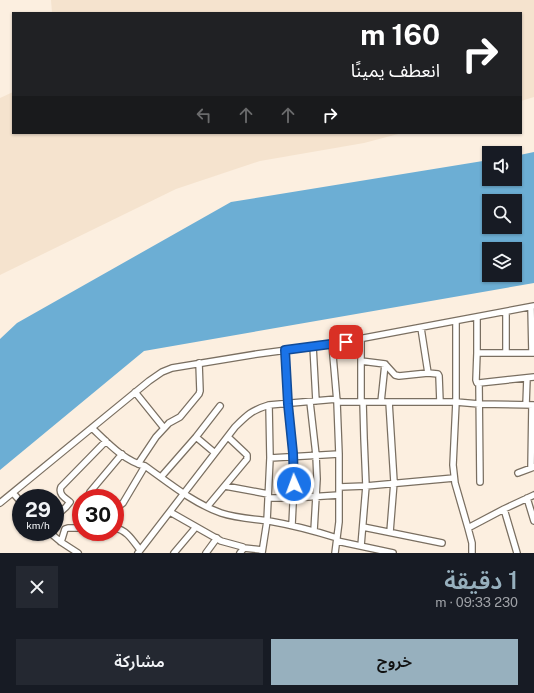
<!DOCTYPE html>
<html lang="ar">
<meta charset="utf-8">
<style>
body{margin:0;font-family:"Public Sans","Noto Sans Arabic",sans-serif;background:#242831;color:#f1f3f6;direction:rtl;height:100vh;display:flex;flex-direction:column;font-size:15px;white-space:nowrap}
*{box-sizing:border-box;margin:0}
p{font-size:13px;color:#9ea1a6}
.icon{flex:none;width:22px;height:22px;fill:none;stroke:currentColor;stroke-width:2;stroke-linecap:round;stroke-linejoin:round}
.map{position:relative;height:553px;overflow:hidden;direction:ltr}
.sheet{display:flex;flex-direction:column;background:#171b24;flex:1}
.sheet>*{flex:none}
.hud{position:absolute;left:12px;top:12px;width:510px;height:122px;border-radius:0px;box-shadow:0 1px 3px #0004;direction:rtl;background:#202124;color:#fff;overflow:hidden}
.buttons{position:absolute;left:482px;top:146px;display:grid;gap:8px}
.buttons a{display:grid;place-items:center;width:40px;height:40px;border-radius:0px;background:#171b24;box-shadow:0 1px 3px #0004;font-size:20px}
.speed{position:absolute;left:12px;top:489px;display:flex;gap:8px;font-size:20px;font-weight:700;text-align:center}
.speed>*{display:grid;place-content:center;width:52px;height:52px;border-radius:50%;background:#171b24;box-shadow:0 1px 3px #0004;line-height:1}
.speed small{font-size:10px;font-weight:400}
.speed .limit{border:6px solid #d22;background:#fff;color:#111}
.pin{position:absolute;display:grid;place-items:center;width:34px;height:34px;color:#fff;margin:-17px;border-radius:8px;box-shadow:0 2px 6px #0006}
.me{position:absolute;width:44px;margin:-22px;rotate:358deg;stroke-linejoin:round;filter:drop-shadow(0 0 3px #0008)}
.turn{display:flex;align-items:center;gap:14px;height:84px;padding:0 16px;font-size:18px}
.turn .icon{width:52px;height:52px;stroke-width:2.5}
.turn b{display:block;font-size:28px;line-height:34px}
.lanes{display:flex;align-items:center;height:38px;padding:0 16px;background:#0003;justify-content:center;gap:20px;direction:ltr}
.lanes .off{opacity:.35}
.round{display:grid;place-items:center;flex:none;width:42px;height:42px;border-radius:0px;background:#242831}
.summary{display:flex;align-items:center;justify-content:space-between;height:68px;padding:0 16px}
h1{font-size:24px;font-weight:600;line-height:30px;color:#97b0be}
.cta{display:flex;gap:8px;margin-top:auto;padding:8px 16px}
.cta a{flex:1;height:46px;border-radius:0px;background:#97b0be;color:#111;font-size:16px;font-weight:600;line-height:46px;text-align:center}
.cta a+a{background:#242831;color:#f1f3f6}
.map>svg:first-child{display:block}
.built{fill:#f5e3ce}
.water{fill:#6caed4;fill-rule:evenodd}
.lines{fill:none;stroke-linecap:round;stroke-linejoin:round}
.minor-casing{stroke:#7a6f61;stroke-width:8}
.minor{stroke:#fff;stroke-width:5.5}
.route-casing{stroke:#114b97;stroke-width:10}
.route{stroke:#1a73e8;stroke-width:7}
</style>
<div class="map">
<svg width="534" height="553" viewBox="0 0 534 553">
<rect width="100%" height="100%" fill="#fcefe0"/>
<path class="built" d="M51 0H534V97L521 101V13H52Z
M13 92V133H402L364 143 260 161 176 189 0 275V98Z"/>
<path class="water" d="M534 152V283L144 351 0 470V339L17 323 231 202 489 160V179H515V156ZM489 201H515V227H489ZM489 249H515V275H489Z"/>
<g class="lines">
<defs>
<path id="minor" d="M531 307 532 353
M506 312V353
M477 318V353L476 380 477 383H479L480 482
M456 321V402L453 465 455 483 468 528 472 543V553
M421 328 428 373
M332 344 337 402 339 454V522L335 553
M313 346 316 401
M285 350 288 404 293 457 294 483 292 525
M477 353H534
M361 361 385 364 395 375 399 376 428 373 438 374 439 376 440 402
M479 383 534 377
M135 392 164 428
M310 402 316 455 317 479 314 531
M337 402H456L479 404 534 405
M361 402V339
M381 402 385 364
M389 402 394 482 390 532
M526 405 527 378
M92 428C107 442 124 461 145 466 169 483 193 503 221 513 236 518 253 519 269 521 292 525 315 531 337 538
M196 437 215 453
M270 458 339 454
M138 464 156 437 169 423 180 417 199 394 200 391 199 363
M531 468 532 405
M518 473 534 467
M161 477 196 437 220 406
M225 486 268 494
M339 487 366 486 454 478
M13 493 21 502
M88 498 90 492 122 454
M268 498H293L339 495
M527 498 534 521
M0 503 149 381 162 372 172 368 257 354 332 344 534 306
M115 506H119L123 503 145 466
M207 507 247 459V455L245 453 228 437
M504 509 517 553
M170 512 221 541 243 547 244 548 262 550
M55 517 66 507 70 502C65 498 58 494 61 487L106 441
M363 527 442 543
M115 528C127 530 133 541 140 550
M468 528 504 509 534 495
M49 532 61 542 78 553
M337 541 393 553
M61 542 65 529 68 528H81
M361 546 366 486 364 438 363 402
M138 553 235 427C247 415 252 410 269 405L337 399
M174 553 196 527
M206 553 217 538
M240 553 244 548
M262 553 267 521 270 458 269 405"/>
</defs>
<use href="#minor" class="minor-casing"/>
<use href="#minor" class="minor"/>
</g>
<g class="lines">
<defs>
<path id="route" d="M294 484 293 453 288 404 285 350 346 342"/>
</defs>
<use href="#route" class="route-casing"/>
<use href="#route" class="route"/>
</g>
</svg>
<div class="buttons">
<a><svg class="icon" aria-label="sound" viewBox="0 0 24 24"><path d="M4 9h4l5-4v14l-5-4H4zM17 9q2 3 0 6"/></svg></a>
<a><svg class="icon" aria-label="search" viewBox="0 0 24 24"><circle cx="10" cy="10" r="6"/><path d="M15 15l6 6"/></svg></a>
<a><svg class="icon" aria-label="layers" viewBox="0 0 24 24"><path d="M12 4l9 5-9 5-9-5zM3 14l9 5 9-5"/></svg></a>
</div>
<div class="speed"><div>29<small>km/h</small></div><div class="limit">30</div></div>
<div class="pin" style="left:346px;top:342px;background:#d93025"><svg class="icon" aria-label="arrive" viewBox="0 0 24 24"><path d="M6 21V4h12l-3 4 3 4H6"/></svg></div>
<svg class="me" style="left:294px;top:484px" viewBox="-20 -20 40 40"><circle r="17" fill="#1a73e8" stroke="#fff" stroke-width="3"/><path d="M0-11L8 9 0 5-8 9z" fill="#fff"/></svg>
<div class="hud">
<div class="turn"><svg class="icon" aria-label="right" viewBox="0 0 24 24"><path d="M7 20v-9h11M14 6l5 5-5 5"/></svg><div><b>160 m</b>انعطف يمينًا</div></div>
<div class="lanes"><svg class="icon off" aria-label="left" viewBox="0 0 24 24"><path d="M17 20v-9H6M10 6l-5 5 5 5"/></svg><svg class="icon off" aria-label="ahead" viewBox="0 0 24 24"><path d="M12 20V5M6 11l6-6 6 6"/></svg><svg class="icon off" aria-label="ahead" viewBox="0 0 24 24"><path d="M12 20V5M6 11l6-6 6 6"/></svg><svg class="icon" aria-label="right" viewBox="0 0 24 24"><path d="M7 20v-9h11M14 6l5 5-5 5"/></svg></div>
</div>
</div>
<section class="sheet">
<div class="summary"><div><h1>1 دقيقة</h1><p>230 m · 09:33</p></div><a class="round"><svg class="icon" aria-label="close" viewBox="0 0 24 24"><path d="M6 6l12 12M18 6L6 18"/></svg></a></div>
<div class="cta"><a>خروج</a><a>مشاركة</a></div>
</section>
